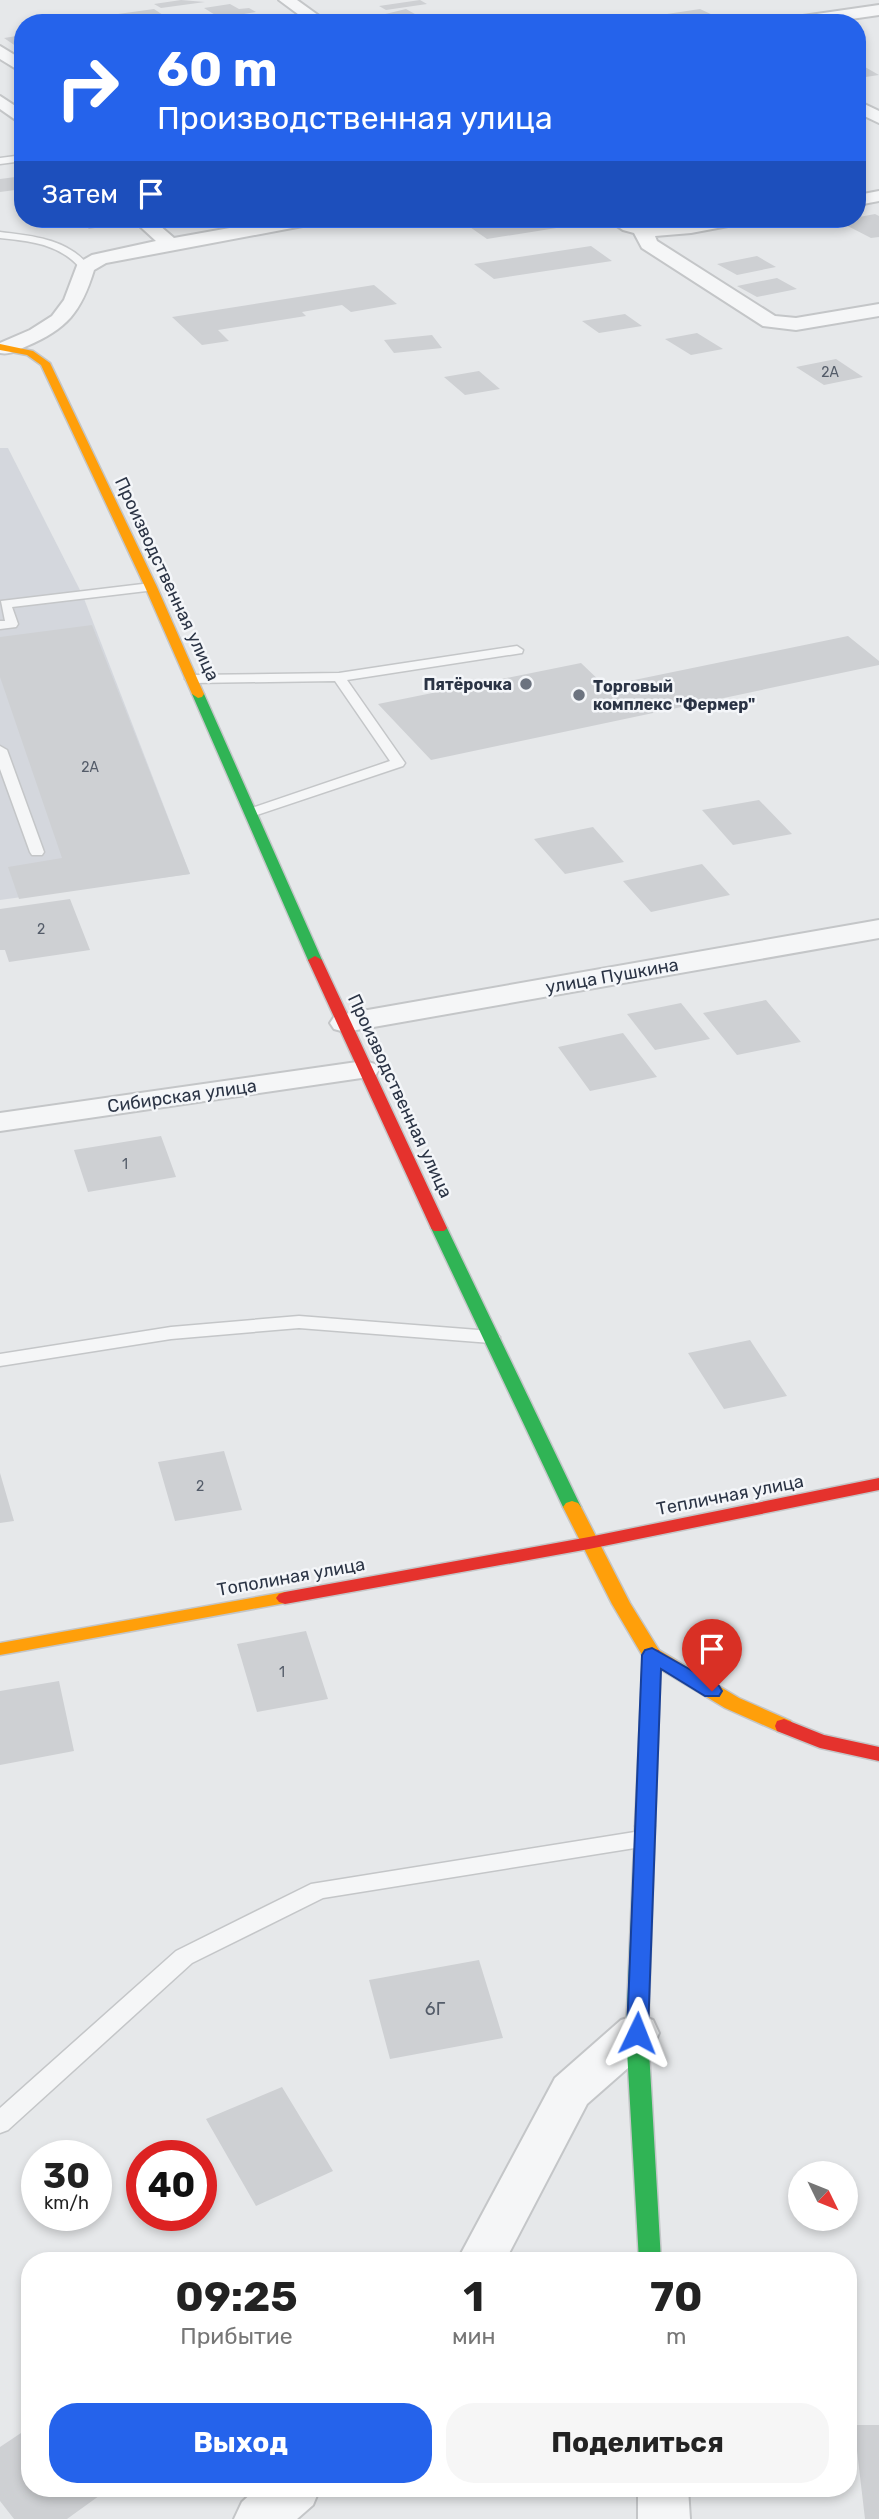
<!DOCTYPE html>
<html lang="ru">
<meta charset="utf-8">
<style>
body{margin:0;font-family:Rubik,sans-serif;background:#f6f6f6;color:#222;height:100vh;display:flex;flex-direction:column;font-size:26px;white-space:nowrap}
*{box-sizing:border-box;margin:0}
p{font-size:23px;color:#767676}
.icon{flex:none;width:38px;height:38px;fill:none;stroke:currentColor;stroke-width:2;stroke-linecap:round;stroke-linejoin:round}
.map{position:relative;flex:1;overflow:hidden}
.details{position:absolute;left:21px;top:2252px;width:836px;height:245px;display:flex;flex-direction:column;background:#fff;border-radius:28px;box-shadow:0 4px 10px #0003}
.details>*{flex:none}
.guide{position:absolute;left:14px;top:14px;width:852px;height:214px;border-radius:28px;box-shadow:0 4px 10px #0003;background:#2563eb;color:#fff;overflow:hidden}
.needle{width:46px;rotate:133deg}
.buttons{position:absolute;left:788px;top:2161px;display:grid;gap:14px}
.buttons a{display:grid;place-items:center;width:70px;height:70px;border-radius:50%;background:#fff;box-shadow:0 4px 10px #0003;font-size:35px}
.speed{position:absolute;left:21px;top:2140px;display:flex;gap:14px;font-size:35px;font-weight:700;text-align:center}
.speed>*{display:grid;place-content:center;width:91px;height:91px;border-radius:50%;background:#fff;box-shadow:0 4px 10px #0003;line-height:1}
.speed small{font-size:18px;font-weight:400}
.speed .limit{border:10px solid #d22;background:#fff;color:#111}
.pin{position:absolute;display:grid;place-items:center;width:60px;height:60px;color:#fff;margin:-72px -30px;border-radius:50% 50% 50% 0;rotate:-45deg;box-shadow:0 0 7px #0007}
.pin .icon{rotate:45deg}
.me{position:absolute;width:77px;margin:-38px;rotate:2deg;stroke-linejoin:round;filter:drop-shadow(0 0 5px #0008)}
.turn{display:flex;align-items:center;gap:24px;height:147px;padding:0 28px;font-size:32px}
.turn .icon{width:91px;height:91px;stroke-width:2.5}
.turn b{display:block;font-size:49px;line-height:60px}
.then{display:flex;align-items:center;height:66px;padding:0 28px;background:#0003;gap:14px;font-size:26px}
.eta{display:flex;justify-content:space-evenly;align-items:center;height:119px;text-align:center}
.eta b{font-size:42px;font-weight:700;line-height:49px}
.button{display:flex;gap:14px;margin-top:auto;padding:14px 28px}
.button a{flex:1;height:80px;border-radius:28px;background:#2563eb;color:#fff;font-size:28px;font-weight:700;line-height:80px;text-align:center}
.button a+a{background:#f6f6f6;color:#222}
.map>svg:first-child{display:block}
.built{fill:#d4d7dd}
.building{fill:#ced0d3}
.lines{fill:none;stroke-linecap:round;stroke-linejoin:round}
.lane-casing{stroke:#c4c6c8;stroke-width:3}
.street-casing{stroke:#c4c6c8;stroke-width:4}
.fast-casing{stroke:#c4c6c8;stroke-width:3}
.slow-casing{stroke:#c4c6c8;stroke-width:3}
.jam-casing{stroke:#c4c6c8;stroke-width:3}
.lane{fill:#f5f6f7;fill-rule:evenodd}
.street{fill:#f5f6f7;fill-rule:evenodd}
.fast{fill:#30b455;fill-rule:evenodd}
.slow{fill:#ff9f0a;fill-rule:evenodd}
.jam{fill:#e5322d;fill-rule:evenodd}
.route{fill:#2563eb;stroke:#184099;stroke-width:2}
.poi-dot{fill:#6c737f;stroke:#f4f6f9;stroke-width:2.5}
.labels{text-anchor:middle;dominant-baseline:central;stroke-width:5;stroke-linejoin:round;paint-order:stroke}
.number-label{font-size:14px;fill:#545c69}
.far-poi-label{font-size:16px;font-weight:bold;fill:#2b3445;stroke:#f4f6f9;text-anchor:end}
.street-label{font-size:18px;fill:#2b3445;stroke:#f4f6f9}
.near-number-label{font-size:18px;fill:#545c69}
</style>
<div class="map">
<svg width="879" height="2519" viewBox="0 0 879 2519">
<rect width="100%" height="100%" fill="#e6e8ea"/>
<path class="built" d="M0 448H8L83 596 190 874 0 900Z"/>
<path class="building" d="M181 0 205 2 161 8 154 4Z
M420 0 427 4 386 10 379 6Z
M230 4 239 9 249 8 256 12 220 18 204 8Z
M154 9 175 23H132L118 14Z
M406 9 422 18 403 21 407 23H384L373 17Z
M700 9 715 16 681 21 667 14Z
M23 35V51L4 38Z
M858 63 879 75 859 78Z
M23 176V189L0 192V179Z
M875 214 879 216V237L871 238 838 221Z
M77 219H112L119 224 89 229Z
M441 219H474L480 223 510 219H558L569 226 487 239 467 225 453 227Z
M591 246 612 261 494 279 474 264Z
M757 256 776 267 737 275 717 264Z
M777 278 797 289 757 297 737 286Z
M374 285 397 304 351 312 342 305 302 312 306 316 218 330 229 341 202 345 172 317Z
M625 314 642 326 599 333 582 321Z
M697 333 723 349 691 355 665 339Z
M432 335 442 348 394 353 384 340Z
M836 359 863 377 824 385 796 367Z
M479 371 500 389 465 395 444 377Z
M92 625 190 874 19 899 8 867 62 858 0 677V637Z
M848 636 879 661V665L431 760 378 704 581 663 605 686Z
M759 800 792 834 733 845 702 810Z
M593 827 624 862 565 874 534 839Z
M702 864 730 895 651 912 623 881Z
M70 899 90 950 9 962 5 950H0V909Z
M766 1000 801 1042 737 1055 703 1013Z
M681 1003 710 1039 655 1050 627 1014Z
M623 1033 657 1077 590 1091 558 1047Z
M161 1136 176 1177 88 1192 74 1150Z
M750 1340 787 1396 724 1409 688 1353Z
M224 1451 242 1510 175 1521 158 1462Z
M0 1473 14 1521 0 1523Z
M306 1631 328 1699 257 1712 237 1644Z
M59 1681 74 1751 0 1765V1691Z
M479 1960 503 2038 390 2059 369 1980Z
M282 2087 333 2171 256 2206 206 2119Z
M854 2425H879V2519H865Z
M30 2427V2488H110L67 2519H14L0 2501V2447Z"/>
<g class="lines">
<defs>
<path id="lane" d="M23 155V161L0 164V158Z
M0 232C34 236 68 239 90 267L81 269C60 244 31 241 0 238Z
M151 583 155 584V590L12 607 18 624 16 627 0 629V621H5L1 601Z
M517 646 523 650 522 653 347 680 405 763 403 766 251 817 246 816V810L390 761 335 681 192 683 185 679 192 675 339 673Z
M0 746 7 750 44 852 42 855H32L30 852 0 769Z
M299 1316 491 1331 500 1337 491 1343 299 1328 171 1339 0 1366V1354L171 1327Z
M641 1831 649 1833 652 1839 649 1845 641 1847 323 1898 192 1963 8 2130 0 2133V2108L176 1951 311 1884Z"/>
<path id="street" d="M279 0H297L329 23H310Z
M879 5V15L823 23H781L789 18Z
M0 46 23 60V73L0 59Z
M0 96 23 111V125L0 109Z
M858 101 879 111V123L858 113Z
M879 191V201L858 205V195Z
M132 219H152L174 238 279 219H317L308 225 106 263 94 270C81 312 67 329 27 346 18 350 10 355 0 353V343L30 330 52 316 64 300 78 263 92 255 156 241Z
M607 219H630L660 225 710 219H747L744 223 691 233 655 236 657 241 775 316 796 318 879 304V316L796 330 763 326 642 248 634 233 623 230Z
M879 920V938L345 1032 334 1029 330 1023 334 1017 345 1014Z
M364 1061 375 1064 379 1070 375 1076 0 1131V1113Z
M637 2015 653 2020 659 2033 653 2046 587 2104 505 2261H457L555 2078 621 2020Z
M257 2488H320L313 2505 297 2519H234L242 2502Z
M638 2488H688L690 2519H638Z"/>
<path id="fast" d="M198 690 204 694 322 960 320 963H310L308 960 192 694Z
M439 1223 447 1228 581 1507 578 1511H566L563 1507 431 1228Z
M645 1819 652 1821 655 1826 648 2033 661 2261H639L626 2033 635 1826 638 1821Z"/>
<path id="slow" d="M0 344 33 351 50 363 157 587 204 694 202 697 198 698 192 694 145 587 41 365 27 355 0 350Z
M572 1501 578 1503 581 1507 630 1603 659 1650 739 1698 791 1721 793 1726 791 1731 784 1733 777 1731 725 1708 645 1660 612 1604 563 1507 566 1503Z
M285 1592 291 1594 294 1598 291 1602 0 1655V1643Z"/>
<path id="jam" d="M315 956 322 960 447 1228 444 1231H434L431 1228 308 960Z
M879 1478V1490L589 1549 285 1604 279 1602 276 1598 279 1594 285 1592 589 1537Z
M652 1649 659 1650 661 1655 655 1826 652 1831 645 1833 638 1831 635 1826 643 1655 645 1650Z
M784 1719 824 1735 879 1747V1761L820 1748 777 1731 775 1726 777 1721Z"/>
</defs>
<use href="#lane" class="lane-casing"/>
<use href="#street" class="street-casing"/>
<use href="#fast" class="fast-casing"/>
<use href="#slow" class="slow-casing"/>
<use href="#jam" class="jam-casing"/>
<use href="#lane" class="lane"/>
<use href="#street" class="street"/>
<use href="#fast" class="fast"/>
<use href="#slow" class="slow"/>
<use href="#jam" class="jam"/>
</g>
<path class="route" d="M652 1648 719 1686 722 1691 719 1696H705L661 1669 648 2033 645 2039 637 2042 630 2039 627 2033 642 1655 645 1650Z"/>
<g class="poi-dot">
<circle cx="526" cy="684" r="7"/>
<circle cx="579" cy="695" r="7"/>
</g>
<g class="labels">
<g class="number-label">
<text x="830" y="372">2А</text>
<text x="90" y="767">2А</text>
<text x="41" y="929">2</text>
<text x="125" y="1164">1</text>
<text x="200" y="1486">2</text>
<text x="282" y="1672">1</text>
</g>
<g class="far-poi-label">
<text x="512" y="684">Пятёрочка</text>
<text x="593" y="686" text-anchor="start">Торговый<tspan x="593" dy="18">комплекс "Фермер"</tspan></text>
</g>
<g class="street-label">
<text transform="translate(167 579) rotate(65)">Производственная улица</text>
<text transform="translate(612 976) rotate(-10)">улица Пушкина</text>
<text transform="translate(182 1096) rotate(-8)">Сибирская улица</text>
<text transform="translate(400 1096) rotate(65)">Производственная улица</text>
<text transform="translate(730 1495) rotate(-11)">Тепличная улица</text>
<text transform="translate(291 1577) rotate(-10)">Тополиная улица</text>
</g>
<g class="near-number-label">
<text x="435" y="2009">6Г</text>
</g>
</g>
</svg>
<div class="buttons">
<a><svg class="needle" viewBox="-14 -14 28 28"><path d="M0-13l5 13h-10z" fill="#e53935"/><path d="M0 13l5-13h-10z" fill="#767676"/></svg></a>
</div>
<div class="speed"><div>30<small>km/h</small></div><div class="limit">40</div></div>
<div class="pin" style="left:712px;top:1691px;background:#d93025"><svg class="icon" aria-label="arrive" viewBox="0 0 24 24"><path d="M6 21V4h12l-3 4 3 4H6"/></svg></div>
<svg class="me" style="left:637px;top:2033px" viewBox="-20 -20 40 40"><path d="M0-17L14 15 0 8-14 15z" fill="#2563eb" stroke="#fff" stroke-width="4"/></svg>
<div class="guide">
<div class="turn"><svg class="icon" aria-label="right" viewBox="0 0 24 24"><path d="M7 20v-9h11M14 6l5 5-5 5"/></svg><div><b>60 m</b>Производственная улица</div></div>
<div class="then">Затем<svg class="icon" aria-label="arrive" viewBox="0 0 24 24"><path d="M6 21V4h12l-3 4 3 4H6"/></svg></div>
</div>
<section class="details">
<div class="eta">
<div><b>09:25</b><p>Прибытие</p></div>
<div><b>1</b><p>мин</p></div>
<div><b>70</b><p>m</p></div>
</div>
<div class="button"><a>Выход</a><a>Поделиться</a></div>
</section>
</div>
